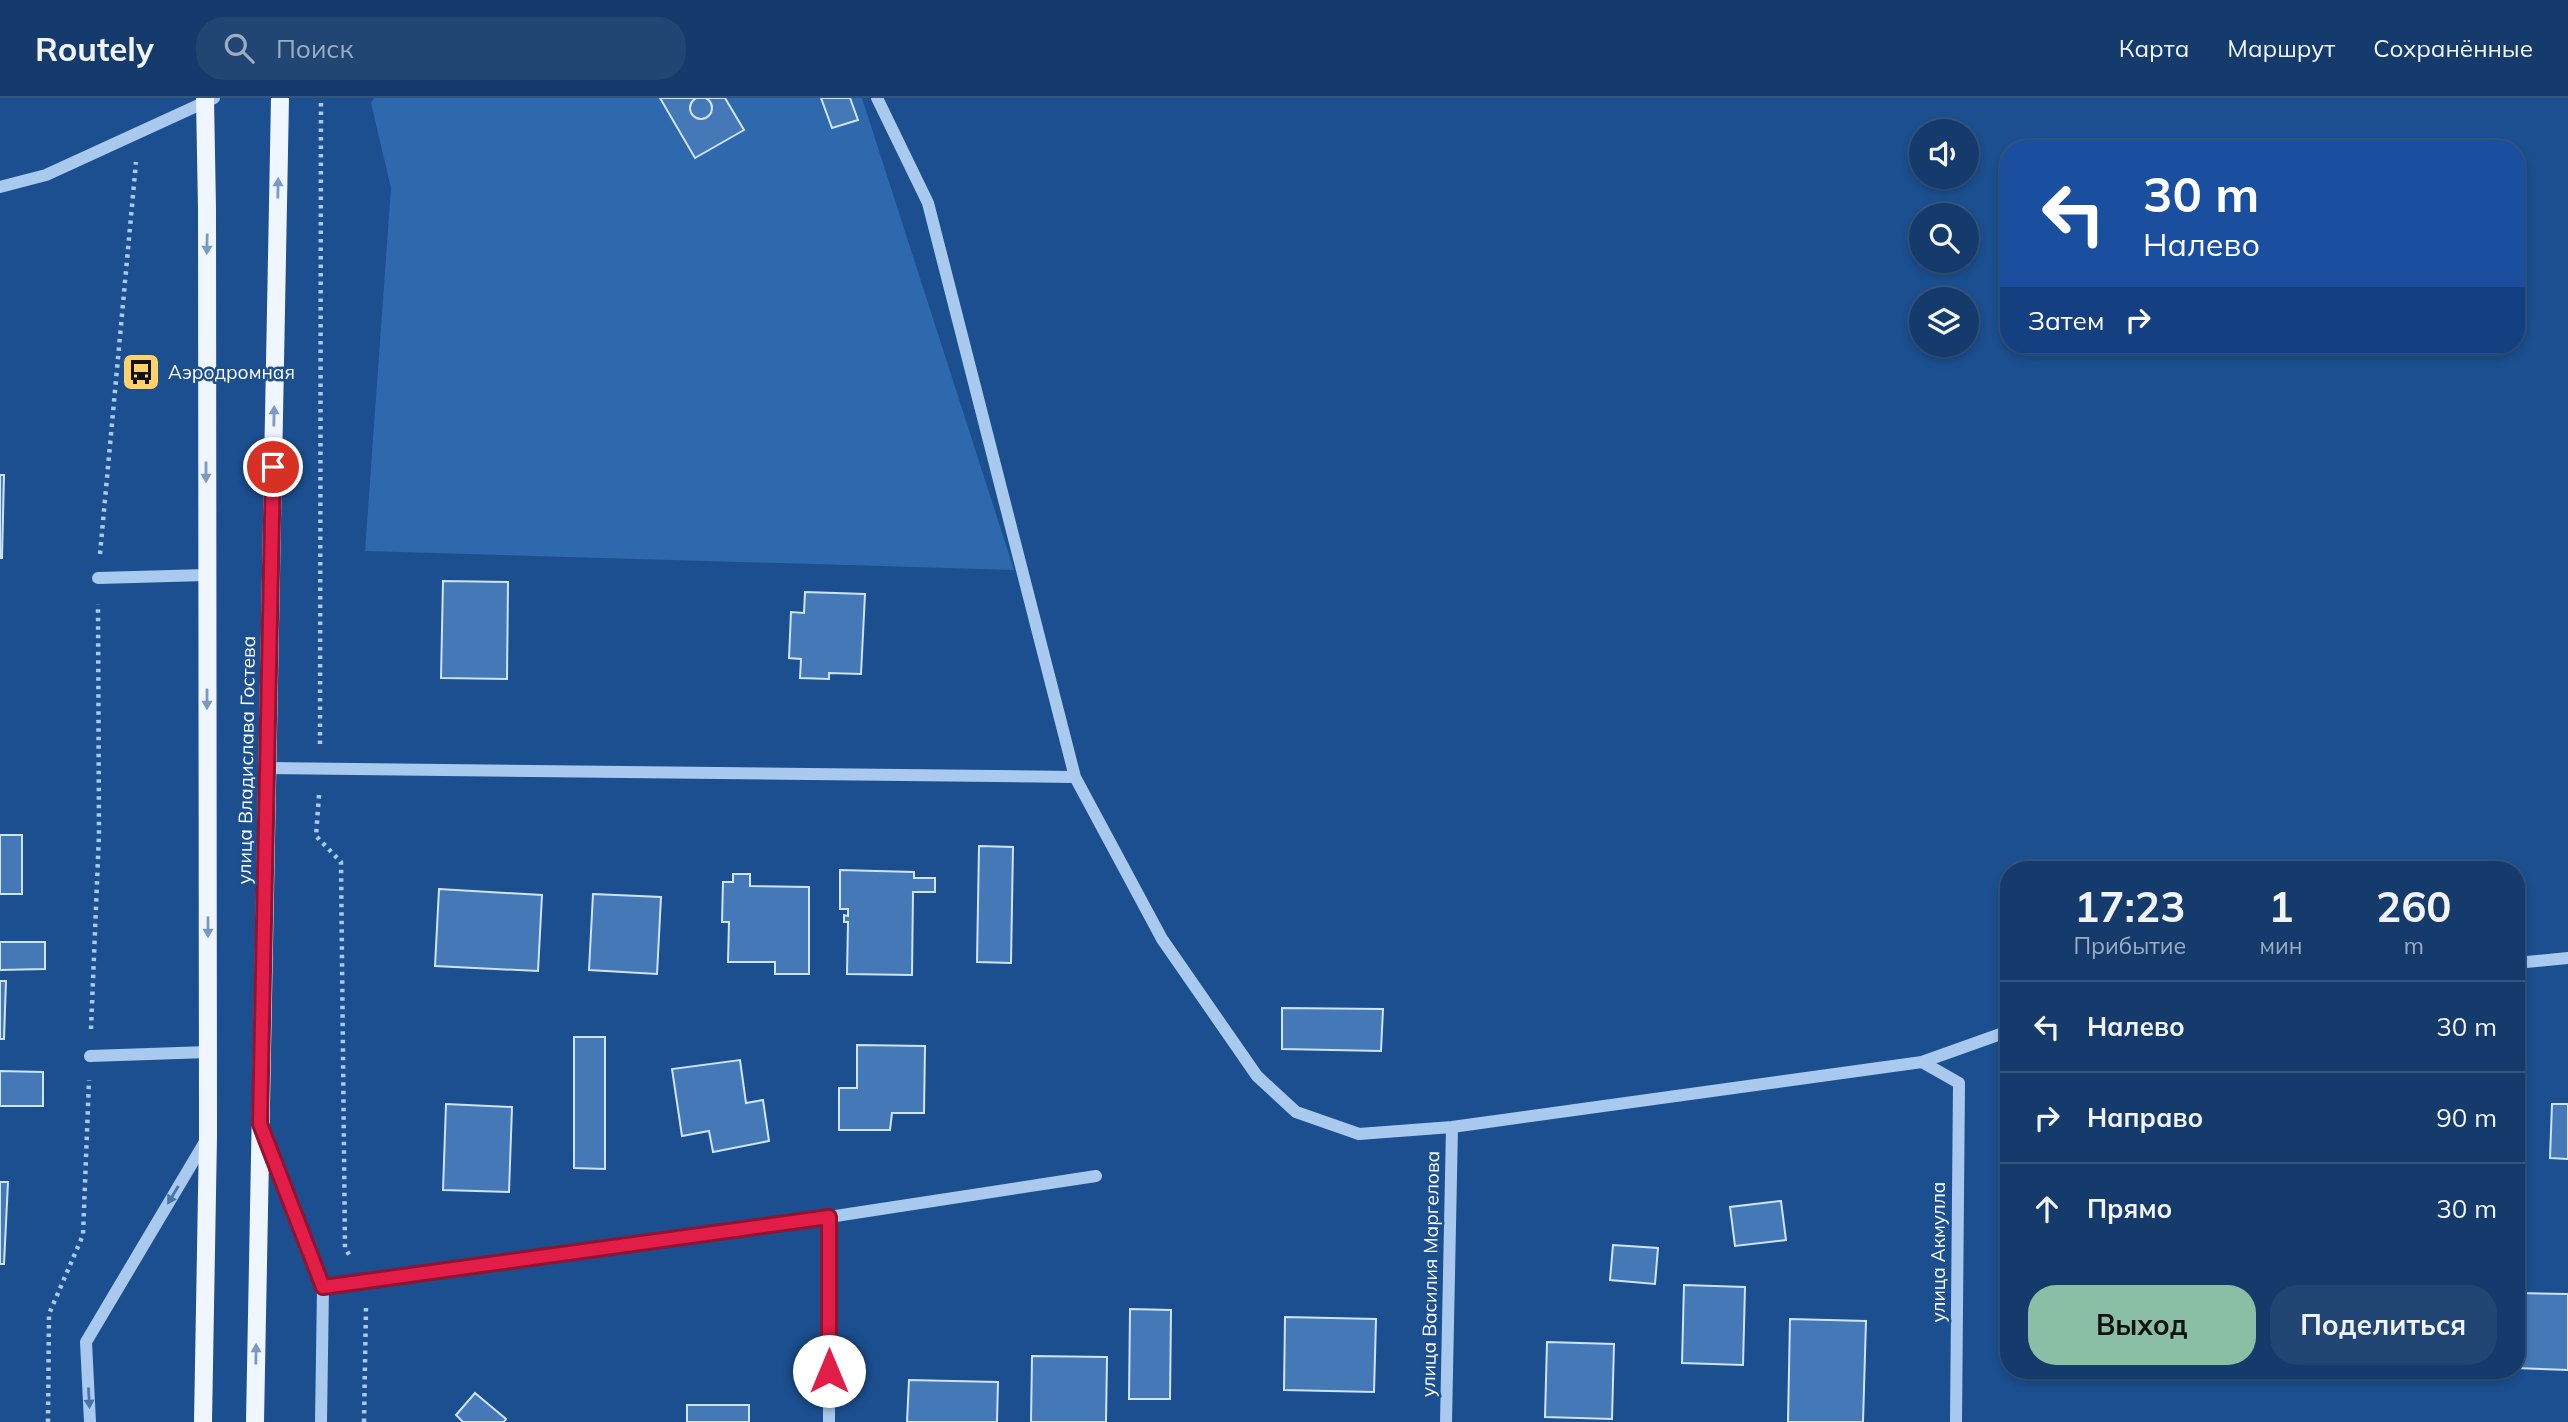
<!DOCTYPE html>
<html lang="ru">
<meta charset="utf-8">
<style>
body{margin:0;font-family:Mulish,sans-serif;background:#214673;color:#f1f3f6;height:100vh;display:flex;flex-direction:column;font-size:26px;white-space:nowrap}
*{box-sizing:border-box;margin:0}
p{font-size:23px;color:#9dadc1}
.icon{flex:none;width:38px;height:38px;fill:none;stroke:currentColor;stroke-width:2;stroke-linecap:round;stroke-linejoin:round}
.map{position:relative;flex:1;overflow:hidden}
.side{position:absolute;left:2000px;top:763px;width:525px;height:518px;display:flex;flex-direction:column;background:#143b6b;border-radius:28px;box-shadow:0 4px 10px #0003,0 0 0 2px #33557e}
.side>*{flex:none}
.hud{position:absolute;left:2000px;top:42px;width:525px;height:214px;border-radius:28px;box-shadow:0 4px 10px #0003,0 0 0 2px #33557e;background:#1a4fa0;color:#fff;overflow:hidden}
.controls{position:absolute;left:1909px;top:21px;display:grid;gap:14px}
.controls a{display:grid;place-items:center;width:70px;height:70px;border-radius:50%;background:#143b6b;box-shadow:0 4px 10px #0003,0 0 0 2px #33557e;font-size:35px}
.pin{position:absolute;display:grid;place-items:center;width:60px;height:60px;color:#fff;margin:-30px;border:4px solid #fff;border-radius:50%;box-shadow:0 2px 7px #0007}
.me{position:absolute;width:77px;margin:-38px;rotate:0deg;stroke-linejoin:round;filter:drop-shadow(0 0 5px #0008)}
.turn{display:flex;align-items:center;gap:24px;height:147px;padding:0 28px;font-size:32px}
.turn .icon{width:91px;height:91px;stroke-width:2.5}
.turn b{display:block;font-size:49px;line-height:60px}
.then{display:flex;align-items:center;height:66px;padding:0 28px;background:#0003;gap:14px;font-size:26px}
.eta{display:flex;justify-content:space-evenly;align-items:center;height:119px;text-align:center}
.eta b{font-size:42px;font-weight:700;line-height:49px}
.cta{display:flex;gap:14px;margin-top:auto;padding:14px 28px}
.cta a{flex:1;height:80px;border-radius:28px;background:#8abfa5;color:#111;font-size:28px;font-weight:700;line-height:80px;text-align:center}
.cta a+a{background:#214673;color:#f1f3f6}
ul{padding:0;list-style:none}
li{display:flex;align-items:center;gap:21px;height:91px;padding:0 28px;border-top:2px solid #33557e}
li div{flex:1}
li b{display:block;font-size:26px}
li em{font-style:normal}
header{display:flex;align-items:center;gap:42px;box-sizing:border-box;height:98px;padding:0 35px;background:#143b6b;border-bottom:2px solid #33557e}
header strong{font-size:33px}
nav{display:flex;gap:38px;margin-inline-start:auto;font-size:24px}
.search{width:490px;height:63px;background:#214673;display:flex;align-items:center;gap:18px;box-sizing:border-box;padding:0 24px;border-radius:28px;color:#9dadc1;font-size:26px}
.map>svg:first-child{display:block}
.green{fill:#2e69ad}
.building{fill:#4478b7;stroke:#cfe3fa;stroke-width:2}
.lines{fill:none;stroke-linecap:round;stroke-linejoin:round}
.path{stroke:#a9c9ee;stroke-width:4.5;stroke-dasharray:3.5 5;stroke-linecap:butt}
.minor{stroke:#a9c9ee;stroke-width:12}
.major{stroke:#f0f6ff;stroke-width:18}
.oneway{fill:#7b9ac1}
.oneway2{fill:#4674ac}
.route-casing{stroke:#92132f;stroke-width:18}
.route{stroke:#e11d48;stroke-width:12}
.labels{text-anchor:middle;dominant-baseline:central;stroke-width:5;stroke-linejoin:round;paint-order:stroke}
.poi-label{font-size:19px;fill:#fff;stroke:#1b4f8f;text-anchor:start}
.street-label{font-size:19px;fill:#fff;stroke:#1b4f8f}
</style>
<header>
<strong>Routely</strong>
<div class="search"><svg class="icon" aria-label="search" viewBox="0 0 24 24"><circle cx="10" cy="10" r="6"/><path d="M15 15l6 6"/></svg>Поиск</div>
<nav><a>Карта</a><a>Маршрут</a><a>Сохранённые</a></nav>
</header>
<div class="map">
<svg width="2568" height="1324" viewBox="0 0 2568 1324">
<rect width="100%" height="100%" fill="#1b4f8f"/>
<path class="green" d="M374 0H862L1014 472 365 453 391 90 371 5Z"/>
<path class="building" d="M690 10a11 11 0 1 1 22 0a11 11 0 1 1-22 0Z
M660 0H725L744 32 695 60Z
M821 0H850L858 22 832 30Z
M0 377H4L2 460H0Z
M443 483 508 484 507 581 441 580Z
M805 494 865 496 861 576 829 575V581L800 580 801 561 789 560 791 514 804 515Z
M0 737H22V796H0Z
M979 748 1013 749 1011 865 977 864Z
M840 772 914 774V780H935V794H913L912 877 847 876 848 824H844V817L848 818V811H840Z
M733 776H750V788L809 789V876H775V864H728L729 824H722L723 784H733Z
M439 791 542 797 538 873 435 868Z
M593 796 661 799 657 876 589 872Z
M0 844H45V871L0 872Z
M0 883H6L4 941H0Z
M1282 910 1383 911 1381 953 1282 951Z
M574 939H605V1071L574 1070Z
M857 947 925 948 924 1015H892L890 1032H839V990H857Z
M740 962 746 1005 763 1002 769 1043 713 1054 709 1033 682 1038 672 971Z
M0 973 43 974V1008H0Z
M446 1006 512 1009 509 1094 443 1092Z
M2552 1006H2568V1061L2550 1060Z
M0 1084H8L4 1166H0Z
M1781 1103 1786 1142 1735 1148 1730 1109Z
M1613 1147 1658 1150 1655 1186 1610 1182Z
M1684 1187 1745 1189 1743 1267 1682 1265Z
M2516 1195 2568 1196V1272L2516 1270Z
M1130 1211 1171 1212 1170 1301H1129Z
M1285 1219 1376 1221 1374 1294 1284 1292Z
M1790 1221 1866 1223 1863 1324H1788Z
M1547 1244 1614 1246 1612 1321 1545 1319Z
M1032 1258 1107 1259 1106 1324H1031Z
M909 1282 998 1284 997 1324H907Z
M475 1295 506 1321 504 1324H463L456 1317Z
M687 1307H749V1324H687Z"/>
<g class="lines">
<path class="path" d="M100 456 136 64
M320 646 321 0
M319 697 316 738 341 764 345 1150 351 1160
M91 931 99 736 98 506
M48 1324 49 1216 83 1137 89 982
M364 1324 366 1209"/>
<path class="minor" d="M877 0 928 105 1075 679 1162 841 1257 978 1296 1014 1359 1036 1452 1029 1922 964 1959 985 1956 1324
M0 89 46 77 214 0
M98 480 206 477
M266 670 1075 679
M2516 865 2568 860
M90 958 208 954
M1922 964 2009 933
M263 1035 323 1189 321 1324
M829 1119V1324
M323 1189 829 1119 1096 1078
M90 1324 86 1244 206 1042
M1446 1324 1452 1029"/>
<path class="major" d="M203 1324 208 1038 207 111 205 0
M255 1324 280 0"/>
</g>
<defs><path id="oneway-solid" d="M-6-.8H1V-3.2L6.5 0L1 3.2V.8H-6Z" transform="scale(1.75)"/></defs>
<g class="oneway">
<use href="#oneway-solid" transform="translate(278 90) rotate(-89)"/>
<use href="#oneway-solid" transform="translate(207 146) rotate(91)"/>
<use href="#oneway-solid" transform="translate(274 318) rotate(-89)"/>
<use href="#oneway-solid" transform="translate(206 374) rotate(90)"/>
<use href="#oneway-solid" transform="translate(207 601) rotate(90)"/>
<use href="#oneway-solid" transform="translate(208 829) rotate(90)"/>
<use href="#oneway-solid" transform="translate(256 1256) rotate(-89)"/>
</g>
<g class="oneway2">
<use href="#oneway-solid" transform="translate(173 1097) rotate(121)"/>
<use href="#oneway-solid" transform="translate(89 1300) rotate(87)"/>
</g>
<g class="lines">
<defs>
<path id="route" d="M273 369 260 1026 323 1189 829 1119V1273"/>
</defs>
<use href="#route" class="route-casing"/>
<use href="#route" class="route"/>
</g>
<defs>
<symbol id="bus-square" viewBox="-11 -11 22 22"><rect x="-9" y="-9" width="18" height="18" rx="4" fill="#ffd166" stroke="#1b4f8f"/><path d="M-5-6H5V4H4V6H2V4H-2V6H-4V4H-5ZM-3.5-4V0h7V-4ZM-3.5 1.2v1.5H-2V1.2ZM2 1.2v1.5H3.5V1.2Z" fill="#111"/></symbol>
</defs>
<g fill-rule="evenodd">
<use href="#bus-square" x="119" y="252" width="44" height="44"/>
</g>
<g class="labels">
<g class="poi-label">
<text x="168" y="274">Аэродромная</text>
</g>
<g class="street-label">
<text transform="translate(246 662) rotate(-89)">улица Владислава Гостева</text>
<text transform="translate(1938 1154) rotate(-90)">улица Акмулла</text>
<text transform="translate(1430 1176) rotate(-89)">улица Василия Маргелова</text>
</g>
</g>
</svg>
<div class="controls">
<a><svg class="icon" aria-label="sound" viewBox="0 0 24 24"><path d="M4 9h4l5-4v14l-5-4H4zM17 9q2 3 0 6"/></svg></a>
<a><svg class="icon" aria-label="search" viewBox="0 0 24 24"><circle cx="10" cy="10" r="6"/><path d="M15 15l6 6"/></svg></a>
<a><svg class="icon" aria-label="layers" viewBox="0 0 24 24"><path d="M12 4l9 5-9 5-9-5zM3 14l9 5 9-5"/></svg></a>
</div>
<div class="pin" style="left:273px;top:369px;background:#d93025"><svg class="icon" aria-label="arrive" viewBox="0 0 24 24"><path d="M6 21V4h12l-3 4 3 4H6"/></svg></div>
<svg class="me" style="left:829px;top:1273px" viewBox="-20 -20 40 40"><circle r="19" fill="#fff"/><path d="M0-13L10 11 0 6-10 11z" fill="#e11d48"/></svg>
<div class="hud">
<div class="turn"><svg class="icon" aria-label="left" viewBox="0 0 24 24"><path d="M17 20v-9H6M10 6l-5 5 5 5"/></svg><div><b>30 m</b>Налево</div></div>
<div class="then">Затем<svg class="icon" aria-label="right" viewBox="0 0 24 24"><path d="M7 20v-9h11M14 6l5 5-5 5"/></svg></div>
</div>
<section class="side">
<div class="eta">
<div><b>17:23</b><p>Прибытие</p></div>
<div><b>1</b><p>мин</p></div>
<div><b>260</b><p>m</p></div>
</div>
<ul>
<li><svg class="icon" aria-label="left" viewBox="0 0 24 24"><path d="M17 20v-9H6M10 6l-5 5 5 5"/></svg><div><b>Налево</b></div><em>30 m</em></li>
<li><svg class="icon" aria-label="right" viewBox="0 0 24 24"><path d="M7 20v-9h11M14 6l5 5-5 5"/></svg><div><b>Направо</b></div><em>90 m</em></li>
<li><svg class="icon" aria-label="ahead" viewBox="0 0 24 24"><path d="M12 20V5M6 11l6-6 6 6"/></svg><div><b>Прямо</b></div><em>30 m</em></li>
</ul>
<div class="cta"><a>Выход</a><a>Поделиться</a></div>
</section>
</div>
